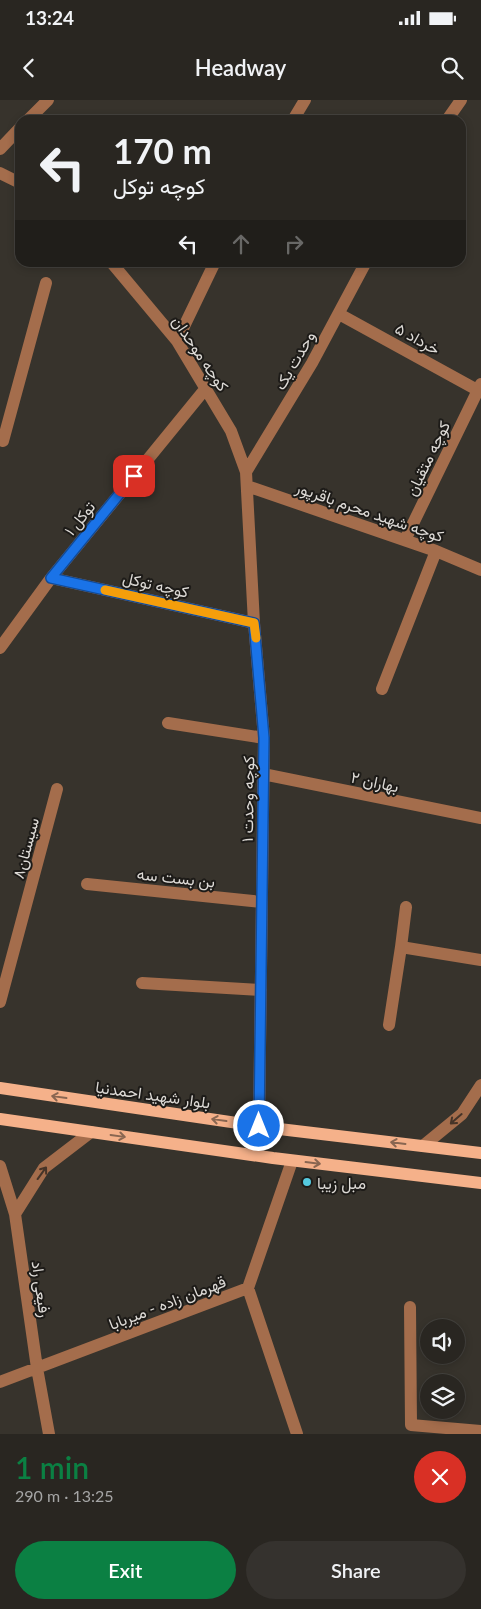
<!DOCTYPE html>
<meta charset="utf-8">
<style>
body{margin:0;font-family:Lato,Vazirmatn,sans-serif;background:#35322e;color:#f1f3f6;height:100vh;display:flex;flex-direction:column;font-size:19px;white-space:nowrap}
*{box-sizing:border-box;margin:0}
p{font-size:16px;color:#a5a5a5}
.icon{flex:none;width:28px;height:28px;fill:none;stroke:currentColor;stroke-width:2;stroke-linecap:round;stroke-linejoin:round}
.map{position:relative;height:1334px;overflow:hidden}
.details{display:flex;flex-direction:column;background:#292621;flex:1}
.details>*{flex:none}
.top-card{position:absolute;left:15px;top:15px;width:451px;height:152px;border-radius:15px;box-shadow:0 2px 8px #0003,0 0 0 1px #45433f;background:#292621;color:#f1f3f6;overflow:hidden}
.buttons{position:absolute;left:420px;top:1219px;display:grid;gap:10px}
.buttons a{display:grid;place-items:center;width:45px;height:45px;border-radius:50%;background:#292621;box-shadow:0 2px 8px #0003,0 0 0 1px #45433f;font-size:25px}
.pin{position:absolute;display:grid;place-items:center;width:42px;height:42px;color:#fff;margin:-21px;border-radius:10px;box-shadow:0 2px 8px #0006}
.me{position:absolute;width:55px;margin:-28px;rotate:0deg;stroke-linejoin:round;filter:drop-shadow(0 0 4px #0008)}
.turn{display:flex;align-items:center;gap:18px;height:105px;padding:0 15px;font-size:22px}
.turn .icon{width:65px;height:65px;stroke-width:2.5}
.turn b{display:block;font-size:35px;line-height:42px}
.lanes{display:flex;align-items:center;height:48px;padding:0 15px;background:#0003;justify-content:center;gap:25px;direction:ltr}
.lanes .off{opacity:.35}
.round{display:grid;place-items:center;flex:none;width:52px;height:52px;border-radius:26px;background:#35322e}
.head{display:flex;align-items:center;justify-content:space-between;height:85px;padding:0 15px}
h1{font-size:30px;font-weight:600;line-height:38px;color:#0b8043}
.button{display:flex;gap:10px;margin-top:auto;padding:10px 15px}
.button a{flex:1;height:58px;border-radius:30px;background:#0b8043;color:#fff;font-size:20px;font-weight:600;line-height:58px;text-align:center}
.button a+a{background:#35322e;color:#f1f3f6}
.status{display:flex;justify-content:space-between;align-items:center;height:35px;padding:0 25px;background:#292621;direction:ltr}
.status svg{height:14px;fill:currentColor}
header{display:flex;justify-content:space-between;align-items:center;height:65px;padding:0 15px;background:#292621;font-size:22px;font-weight:600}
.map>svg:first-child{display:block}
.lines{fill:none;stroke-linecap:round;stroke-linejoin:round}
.minor{stroke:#a46d4c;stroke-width:12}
.major{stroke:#f5b18a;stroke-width:12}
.oneway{stroke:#896651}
.oneway2{stroke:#463428}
.route-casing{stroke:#114b97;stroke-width:12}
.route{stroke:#1a73e8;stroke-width:9}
.slow{stroke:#f59e0b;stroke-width:9}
.poi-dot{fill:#55cadf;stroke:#1d1b18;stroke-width:2}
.labels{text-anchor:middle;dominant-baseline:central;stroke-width:4;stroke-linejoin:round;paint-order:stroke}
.street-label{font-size:16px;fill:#dddad6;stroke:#1d1b18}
.poi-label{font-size:16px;fill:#dddad6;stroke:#1d1b18;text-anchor:start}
</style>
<div class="status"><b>13:24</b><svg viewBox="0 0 49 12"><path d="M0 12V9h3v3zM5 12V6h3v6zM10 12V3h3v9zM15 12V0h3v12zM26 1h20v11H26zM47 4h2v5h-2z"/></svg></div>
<header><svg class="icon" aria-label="back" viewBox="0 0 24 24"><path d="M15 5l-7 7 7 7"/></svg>Headway<svg class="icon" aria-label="search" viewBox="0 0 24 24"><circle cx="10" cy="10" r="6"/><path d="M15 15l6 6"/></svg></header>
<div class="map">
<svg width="481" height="1334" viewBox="0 0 481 1334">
<rect width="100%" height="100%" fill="#37332c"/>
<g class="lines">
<path class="minor" d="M28 20 48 0
M293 20 305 0
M447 20 461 0
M0 49 20 28
M0 73 20 83
M111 162 177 241 231 331 246 372 254 523 264 638 259 1026
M339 214 481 292
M177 241 215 162
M0 340 3 341 46 183
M246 372 312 263 366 162
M247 386 436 451 481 470
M405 440 481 284
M51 478 254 523
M0 548 51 478 206 288
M382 589 436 451
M168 623 264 638
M263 674 481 718
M87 784 262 802
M401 847 406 807
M142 883 261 890
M0 902 57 689
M389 925 401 847 481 860
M423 1046 462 1014 481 985
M0 1066 15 1114 37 1268 49 1334
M15 1114 44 1068 91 1032
M248 1188 297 1334
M410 1207 411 1325 481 1331
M0 1282 248 1188 292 1061"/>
<path class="major" d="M0 988 271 1028 481 1053
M0 1019 273 1058 481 1083"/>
</g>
<defs><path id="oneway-shaft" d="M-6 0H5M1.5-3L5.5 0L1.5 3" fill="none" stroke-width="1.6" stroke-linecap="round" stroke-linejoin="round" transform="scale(1.25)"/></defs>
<g class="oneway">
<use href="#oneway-shaft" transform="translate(59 997) rotate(-172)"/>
<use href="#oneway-shaft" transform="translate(219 1020) rotate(-172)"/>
<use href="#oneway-shaft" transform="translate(118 1036) rotate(8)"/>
<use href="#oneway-shaft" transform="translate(398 1043) rotate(-173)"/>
<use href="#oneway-shaft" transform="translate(313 1063) rotate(7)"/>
</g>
<g class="oneway2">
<use href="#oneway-shaft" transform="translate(456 1019) rotate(139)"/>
<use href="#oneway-shaft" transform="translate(42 1073) rotate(-54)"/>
</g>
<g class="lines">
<defs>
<path id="route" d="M134 376 51 478 254 523 264 638 259 1026"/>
</defs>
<use href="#route" class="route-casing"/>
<use href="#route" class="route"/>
<path class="slow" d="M105 490 254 523 256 538"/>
</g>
<circle class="poi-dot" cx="307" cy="1082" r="5"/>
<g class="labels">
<g class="street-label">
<text transform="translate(418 238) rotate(29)">خرداد ۵</text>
<text transform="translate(201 253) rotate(56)">کوچه موحدان</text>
<text transform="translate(294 260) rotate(-60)">وحدت یک</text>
<text transform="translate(427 358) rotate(-64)">کوچه متقیان</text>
<text transform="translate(370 411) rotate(19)">کوچه شهید محرم باقرپور</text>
<text transform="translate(79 418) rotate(-51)">توکل ۱</text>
<text transform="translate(156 484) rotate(13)">کوچه توکل</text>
<text transform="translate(375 681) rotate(12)">بهاران ۲</text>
<text transform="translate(247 699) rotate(-89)">کوچه وحدت ۱</text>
<text transform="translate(25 748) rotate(-75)">سیستان۸</text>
<text transform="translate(176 777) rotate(6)">بن بست سه</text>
<text transform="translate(153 994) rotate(8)">بلوار شهید احمدنیا</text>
<text transform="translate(42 1189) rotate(82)">رفیعی راد</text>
<text transform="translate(167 1202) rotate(-21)">قهرمان زاده - میربابا</text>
</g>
<g class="poi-label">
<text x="317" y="1082">مبل زیبا</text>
</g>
</g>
</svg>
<div class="buttons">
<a><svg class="icon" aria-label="sound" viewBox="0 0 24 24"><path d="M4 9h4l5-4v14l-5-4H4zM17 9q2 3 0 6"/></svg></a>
<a><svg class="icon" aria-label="layers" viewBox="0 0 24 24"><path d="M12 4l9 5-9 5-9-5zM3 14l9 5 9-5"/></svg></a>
</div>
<div class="pin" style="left:134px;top:376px;background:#d93025"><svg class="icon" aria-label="arrive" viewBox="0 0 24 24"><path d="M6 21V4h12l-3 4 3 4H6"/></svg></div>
<svg class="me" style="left:259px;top:1026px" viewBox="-20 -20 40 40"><circle r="17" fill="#1a73e8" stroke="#fff" stroke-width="3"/><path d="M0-11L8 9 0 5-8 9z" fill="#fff"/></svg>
<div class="top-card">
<div class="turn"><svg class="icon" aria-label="left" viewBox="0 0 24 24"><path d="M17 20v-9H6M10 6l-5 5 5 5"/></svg><div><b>170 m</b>کوچه توکل</div></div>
<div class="lanes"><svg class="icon" aria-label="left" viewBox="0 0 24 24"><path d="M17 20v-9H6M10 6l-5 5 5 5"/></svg><svg class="icon off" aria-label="ahead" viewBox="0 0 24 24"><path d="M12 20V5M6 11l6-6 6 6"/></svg><svg class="icon off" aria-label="right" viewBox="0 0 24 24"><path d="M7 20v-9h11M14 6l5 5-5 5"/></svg></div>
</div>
</div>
<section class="details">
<div class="head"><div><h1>1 min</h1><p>290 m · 13:25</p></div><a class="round" style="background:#d93025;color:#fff"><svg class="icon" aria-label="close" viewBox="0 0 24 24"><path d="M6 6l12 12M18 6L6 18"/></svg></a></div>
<div class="button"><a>Exit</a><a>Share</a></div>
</section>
